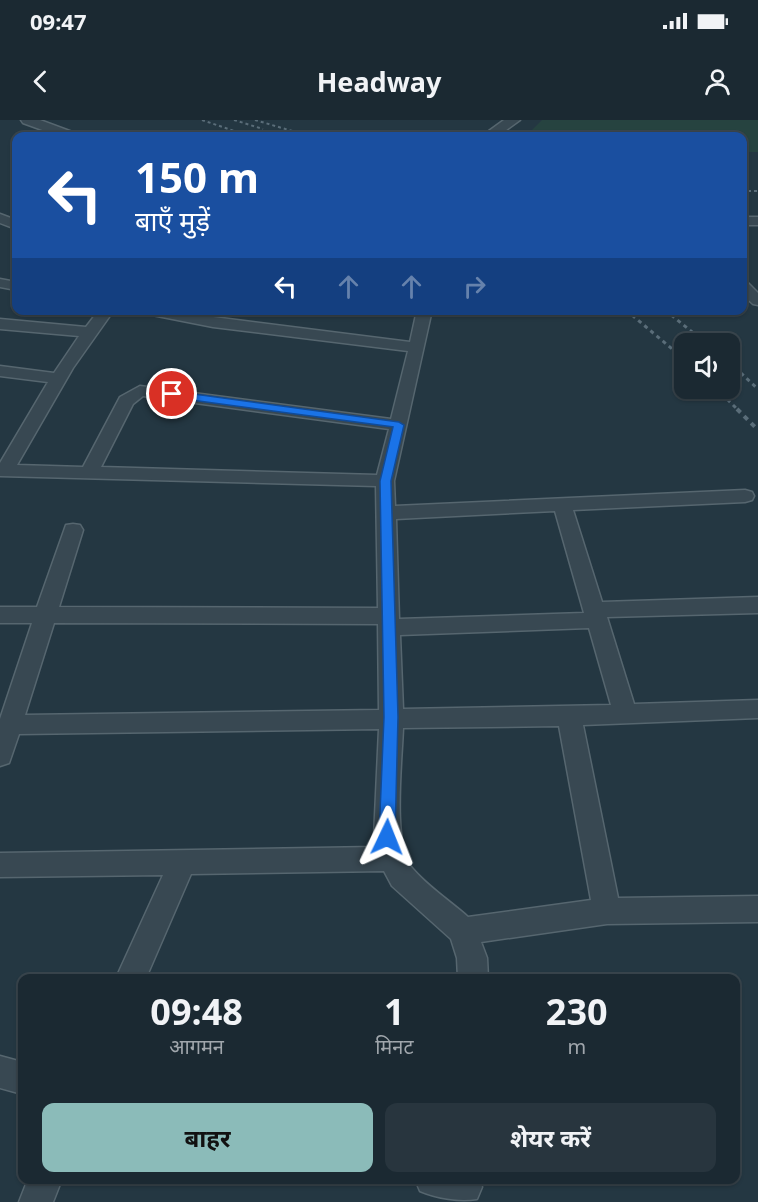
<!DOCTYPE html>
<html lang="hi">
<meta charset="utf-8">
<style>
body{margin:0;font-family:"Noto Sans","Noto Sans Devanagari",sans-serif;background:#28353e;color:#f1f3f6;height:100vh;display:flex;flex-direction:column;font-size:22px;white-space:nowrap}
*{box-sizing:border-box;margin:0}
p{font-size:20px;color:#a0a6ac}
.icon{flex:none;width:33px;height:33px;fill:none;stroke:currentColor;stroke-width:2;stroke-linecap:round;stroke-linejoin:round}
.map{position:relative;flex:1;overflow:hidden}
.details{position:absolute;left:18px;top:854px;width:722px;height:210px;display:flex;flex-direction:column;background:#1b2932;border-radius:12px;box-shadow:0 2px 4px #0004,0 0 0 2px #39454d}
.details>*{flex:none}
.hud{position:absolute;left:12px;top:12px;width:735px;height:183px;border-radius:12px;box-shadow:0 2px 4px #0004,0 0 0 2px #39454d;background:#1a4fa0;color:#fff;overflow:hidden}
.tools{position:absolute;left:674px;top:213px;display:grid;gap:12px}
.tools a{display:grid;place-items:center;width:66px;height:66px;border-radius:12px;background:#1b2932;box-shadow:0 2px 4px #0004,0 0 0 2px #39454d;font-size:30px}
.pin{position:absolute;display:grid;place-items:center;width:51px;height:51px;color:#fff;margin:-26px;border:3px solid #fff;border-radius:50%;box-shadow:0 2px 6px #0007}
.me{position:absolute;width:66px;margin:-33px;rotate:2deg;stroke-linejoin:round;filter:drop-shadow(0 0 4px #0008)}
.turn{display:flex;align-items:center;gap:21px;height:126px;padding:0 24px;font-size:27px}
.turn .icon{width:78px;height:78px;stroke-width:2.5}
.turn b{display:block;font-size:42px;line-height:51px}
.lanes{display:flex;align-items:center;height:57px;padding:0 24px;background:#0003;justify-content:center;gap:30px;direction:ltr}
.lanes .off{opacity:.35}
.eta{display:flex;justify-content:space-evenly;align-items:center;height:102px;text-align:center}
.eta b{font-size:36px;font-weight:700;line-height:42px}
.button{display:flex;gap:12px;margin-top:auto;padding:12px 24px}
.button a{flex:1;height:69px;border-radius:12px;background:#8bbbb9;color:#111;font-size:24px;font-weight:700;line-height:69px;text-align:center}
.button a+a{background:#28353e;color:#f1f3f6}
.status{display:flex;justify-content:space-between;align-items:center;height:42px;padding:0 30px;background:#1b2932;direction:ltr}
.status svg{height:16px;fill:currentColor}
header{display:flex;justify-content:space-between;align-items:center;height:78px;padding:0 24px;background:#1b2932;font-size:27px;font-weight:700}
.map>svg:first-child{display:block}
.green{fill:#264340}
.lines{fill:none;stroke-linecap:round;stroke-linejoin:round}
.minor-casing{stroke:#56666f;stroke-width:3}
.tertiary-casing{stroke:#56666f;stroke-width:3}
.minor{fill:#384852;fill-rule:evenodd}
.tertiary{fill:#384852;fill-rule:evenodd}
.rail-far2{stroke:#5a6d79;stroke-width:2;stroke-dasharray:3 3;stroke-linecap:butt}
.rail-far1{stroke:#5a6d79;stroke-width:3;stroke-dasharray:4 4;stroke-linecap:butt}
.rail{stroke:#5a6d79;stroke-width:4;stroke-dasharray:5 5;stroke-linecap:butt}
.route{fill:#1a73e8;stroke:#114b97;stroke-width:1.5}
</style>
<div class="status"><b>09:47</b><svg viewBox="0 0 49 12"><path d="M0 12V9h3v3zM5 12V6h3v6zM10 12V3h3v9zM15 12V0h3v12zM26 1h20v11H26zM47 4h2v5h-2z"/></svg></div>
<header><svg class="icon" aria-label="back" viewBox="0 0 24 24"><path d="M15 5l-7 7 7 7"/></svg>Headway<svg class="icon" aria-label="person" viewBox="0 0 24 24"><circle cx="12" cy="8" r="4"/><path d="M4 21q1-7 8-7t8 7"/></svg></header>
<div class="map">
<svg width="758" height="1082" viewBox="0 0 758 1082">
<rect width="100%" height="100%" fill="#243742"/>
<path class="green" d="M542 0H758V32H743L742 16H526Z"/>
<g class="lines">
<defs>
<path id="minor" d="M0 94 16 100V109L0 103Z
M742 97H758V105H742Z
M0 159 16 162V170L0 167Z
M742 161 747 162 758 173V185L753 184 742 174Z
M99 190H114L73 248 17 345 83 347 120 277 140 266 391 299 408 231 213 207 147 194 140 190H174L213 197 410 222 417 190H432L394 361 395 386 745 370 752 372 754 376 752 380 745 382 573 390 602 482 758 477V493L607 497 634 584 758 580V598L583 605 618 778 758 776V802L607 804 481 822 487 838 488 858H458L457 838 451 819 392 766 384 751 191 754 146 858H116L163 755 0 757V733L376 727 374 717 379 609 19 614 9 643 0 646V599L32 503H0V487H37L66 405 73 404 80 405 83 410 59 487 378 488 376 366 0 356V343L48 262 0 256V246L54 253 79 216 0 209V199L86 207ZM143 276 389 309 377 355 101 347 133 284ZM555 391 584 493 399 499 396 399ZM54 503 378 504 379 590 25 595ZM589 508 611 585 403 589 400 515ZM559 606 591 780 468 797C450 781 427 766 412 748 392 725 402 640 403 608Z
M0 936 22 942V974L0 968Z
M28 1059H62L53 1082H19Z
M415 1059H479L482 1067 477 1079C459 1082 437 1078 420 1071Z"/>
<path id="tertiary" d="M21 0H40L75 13 77 16H59L23 3Z
M504 0H520L498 16H482Z"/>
</defs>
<use href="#minor" class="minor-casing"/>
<use href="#tertiary" class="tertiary-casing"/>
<use href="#minor" class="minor"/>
<use href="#tertiary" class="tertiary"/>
<path class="rail-far2" d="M202 0 249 16
M234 0 263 9
M255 0 309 16
M742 71H758"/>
<path class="rail-far1" d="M626 190 684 239
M665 190 707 224
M729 242 758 269
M716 268 739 291"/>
<path class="rail" d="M737 289 758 310"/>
</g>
<path class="route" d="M172 271 399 302 404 305 391 361 398 597 395 717 392 722 387 724 381 722 379 717 384 597 380 361 393 307 169 277 167 274Z"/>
</svg>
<div class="tools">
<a><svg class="icon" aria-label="sound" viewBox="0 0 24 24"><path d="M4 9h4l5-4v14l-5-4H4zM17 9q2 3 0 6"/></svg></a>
</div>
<div class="pin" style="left:172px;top:274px;background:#d93025"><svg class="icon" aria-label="arrive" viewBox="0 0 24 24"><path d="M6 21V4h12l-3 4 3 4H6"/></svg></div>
<svg class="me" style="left:387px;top:717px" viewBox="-20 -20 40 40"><path d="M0-17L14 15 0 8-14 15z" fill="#1a73e8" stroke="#fff" stroke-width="4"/></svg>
<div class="hud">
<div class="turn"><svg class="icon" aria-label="left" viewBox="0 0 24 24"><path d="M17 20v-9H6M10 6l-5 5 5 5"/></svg><div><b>150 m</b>बाएँ मुड़ें</div></div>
<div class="lanes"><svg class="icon" aria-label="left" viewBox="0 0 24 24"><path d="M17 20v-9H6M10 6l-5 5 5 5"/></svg><svg class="icon off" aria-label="ahead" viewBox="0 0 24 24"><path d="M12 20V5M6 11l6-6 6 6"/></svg><svg class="icon off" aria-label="ahead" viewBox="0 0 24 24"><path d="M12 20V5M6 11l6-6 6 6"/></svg><svg class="icon off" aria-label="right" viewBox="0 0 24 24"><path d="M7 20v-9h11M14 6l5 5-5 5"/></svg></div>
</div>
<section class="details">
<div class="eta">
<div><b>09:48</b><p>आगमन</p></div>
<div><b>1</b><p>मिनट</p></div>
<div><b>230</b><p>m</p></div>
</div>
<div class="button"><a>बाहर</a><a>शेयर करें</a></div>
</section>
</div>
